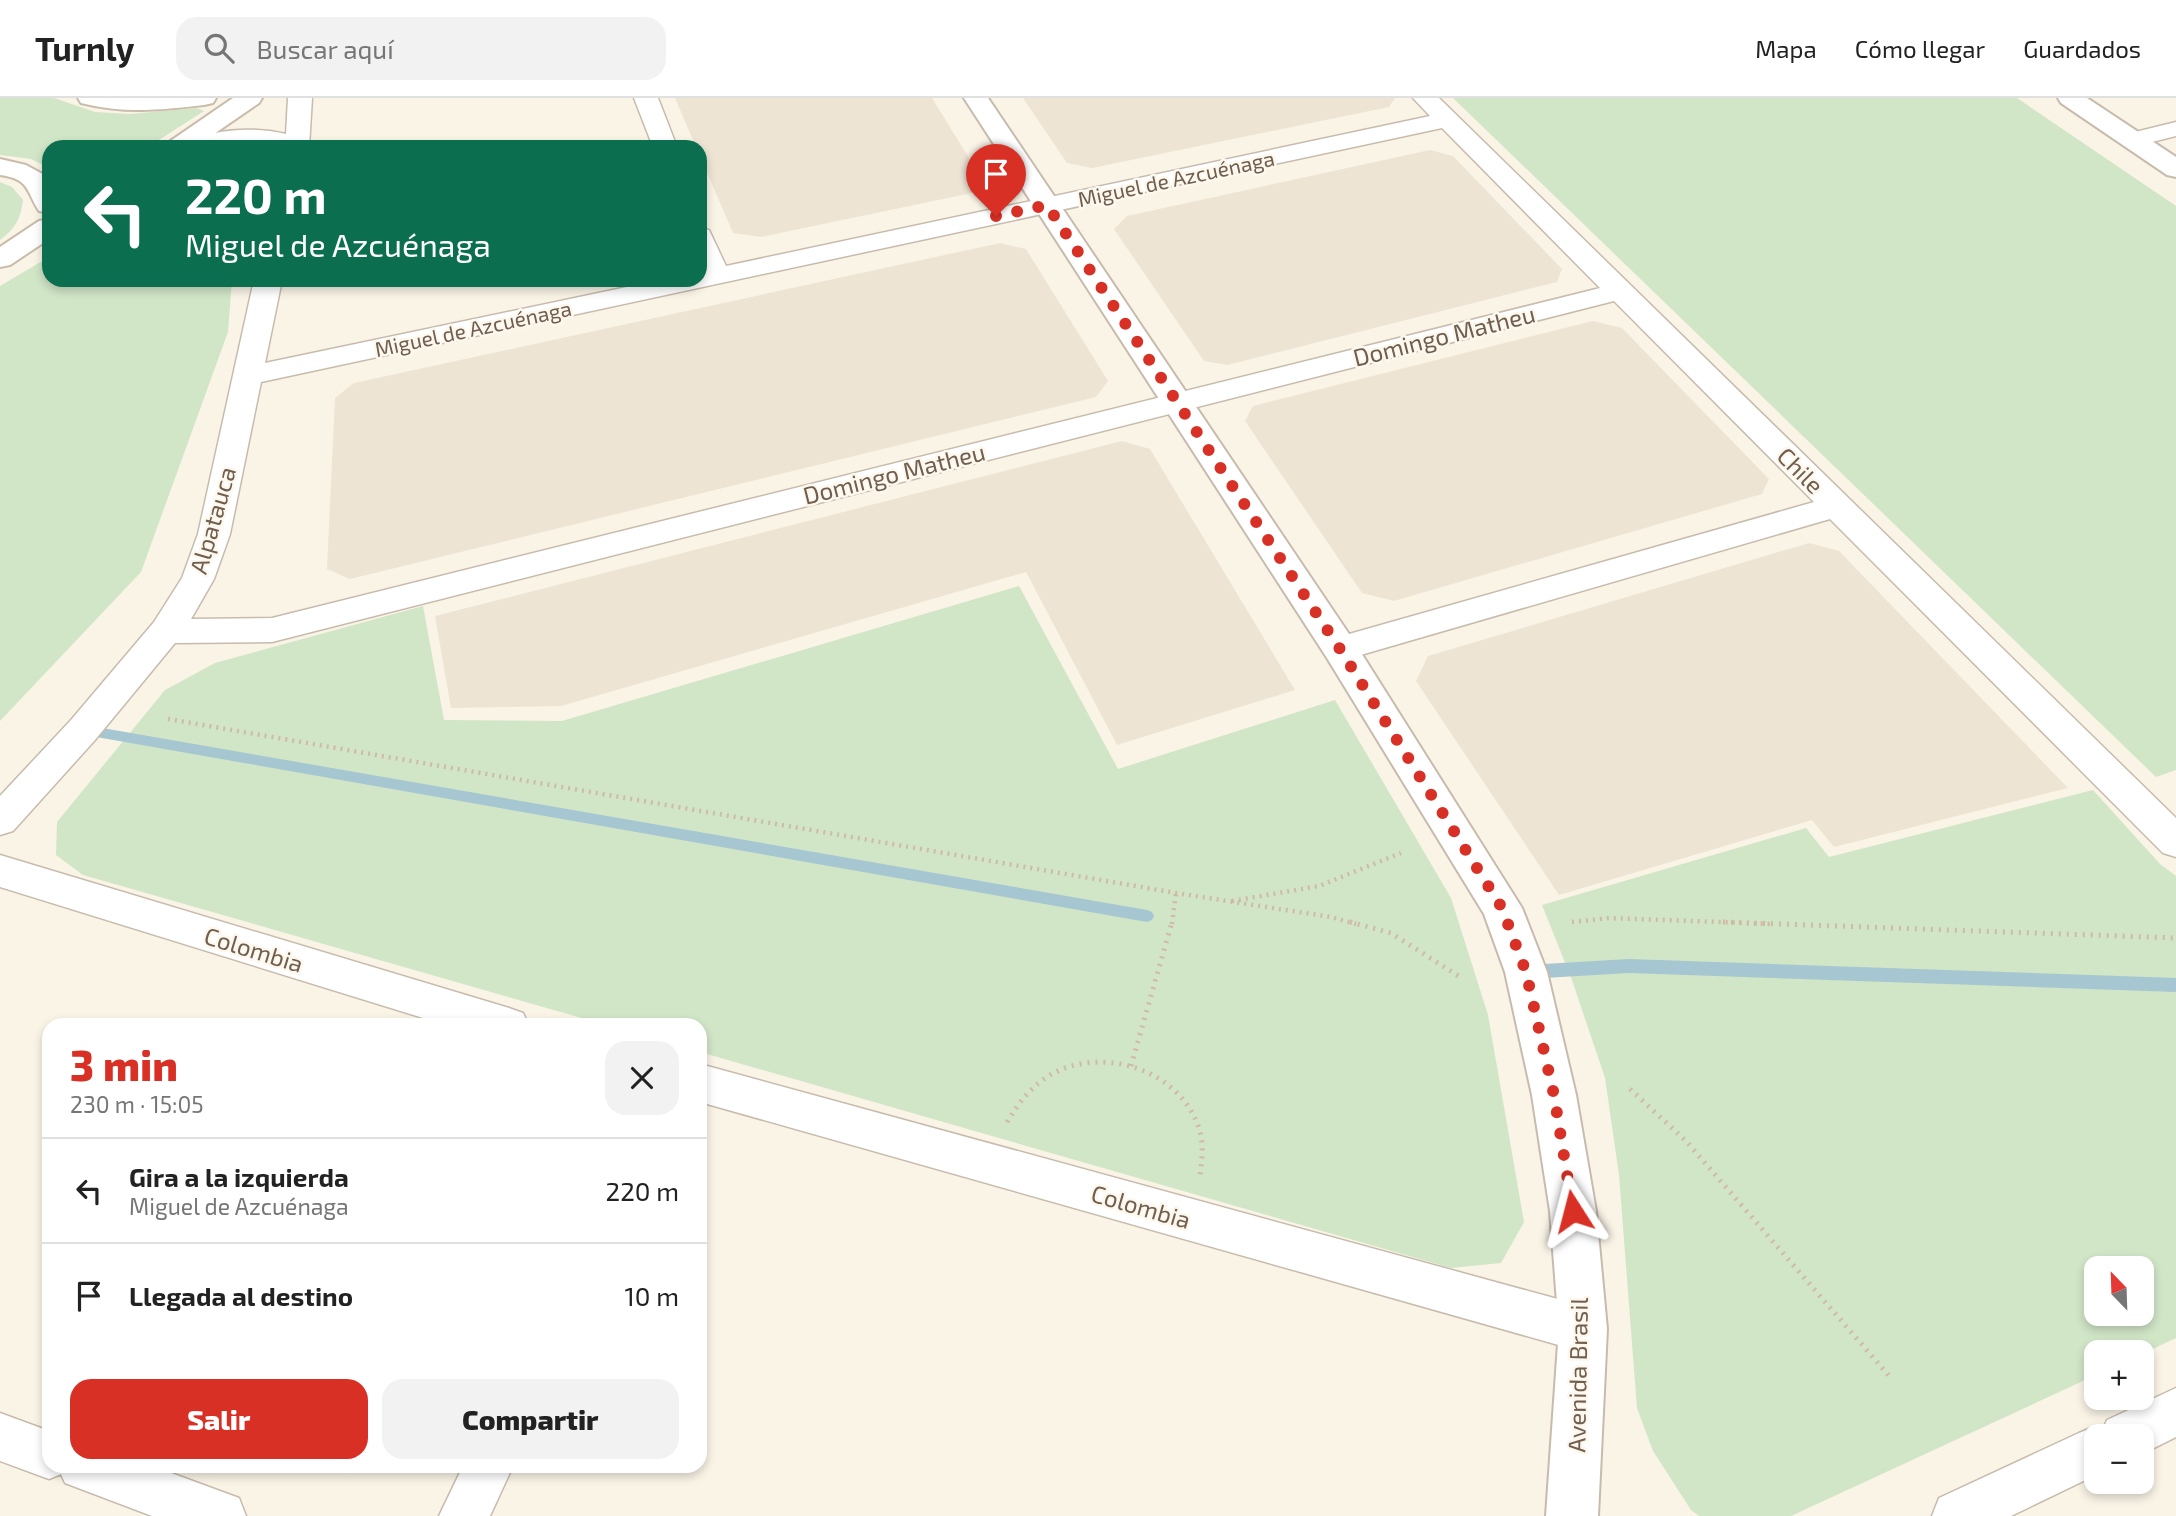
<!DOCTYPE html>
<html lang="es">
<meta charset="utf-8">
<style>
body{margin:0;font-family:"Exo 2",sans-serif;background:#f2f2f2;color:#222;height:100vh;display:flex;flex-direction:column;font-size:26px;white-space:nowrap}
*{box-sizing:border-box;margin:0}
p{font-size:23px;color:#767676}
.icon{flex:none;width:38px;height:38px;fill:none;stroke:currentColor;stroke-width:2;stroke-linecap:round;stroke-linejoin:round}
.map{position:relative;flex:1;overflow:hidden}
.drawer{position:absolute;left:42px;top:920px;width:665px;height:455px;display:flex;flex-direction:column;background:#fff;border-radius:21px;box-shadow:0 4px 10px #0003}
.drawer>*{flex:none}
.guide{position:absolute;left:42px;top:42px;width:665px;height:147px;border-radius:21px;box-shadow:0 4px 10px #0003;background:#0b6e4f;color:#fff;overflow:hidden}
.needle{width:46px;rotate:337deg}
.tools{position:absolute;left:2084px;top:1158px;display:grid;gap:14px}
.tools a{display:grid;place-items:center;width:70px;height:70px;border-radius:14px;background:#fff;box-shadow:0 4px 10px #0003;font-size:35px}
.pin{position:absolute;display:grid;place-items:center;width:60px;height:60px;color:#fff;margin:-72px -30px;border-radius:50% 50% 50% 0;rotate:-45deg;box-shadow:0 0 7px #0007}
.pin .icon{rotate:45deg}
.me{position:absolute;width:77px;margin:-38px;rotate:351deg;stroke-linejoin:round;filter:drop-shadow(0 0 5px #0008)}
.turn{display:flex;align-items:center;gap:24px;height:147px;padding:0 28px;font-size:32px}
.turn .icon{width:91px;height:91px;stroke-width:2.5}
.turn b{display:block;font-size:49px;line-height:60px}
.round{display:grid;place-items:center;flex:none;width:74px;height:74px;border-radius:21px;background:#f2f2f2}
.head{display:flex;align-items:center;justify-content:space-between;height:119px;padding:0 28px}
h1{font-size:42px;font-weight:800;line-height:52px;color:#d93025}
.primary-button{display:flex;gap:14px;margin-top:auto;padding:14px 28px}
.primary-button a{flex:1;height:80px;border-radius:21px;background:#d93025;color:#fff;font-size:28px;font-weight:800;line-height:80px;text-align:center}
.primary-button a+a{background:#f2f2f2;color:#222}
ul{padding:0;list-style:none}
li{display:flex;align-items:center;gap:21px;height:105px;padding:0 28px;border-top:2px solid #e0e0e0}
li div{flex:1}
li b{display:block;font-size:26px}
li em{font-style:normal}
header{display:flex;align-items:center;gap:42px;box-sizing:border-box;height:98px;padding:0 35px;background:#fff;border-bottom:2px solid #e0e0e0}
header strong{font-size:33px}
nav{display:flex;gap:38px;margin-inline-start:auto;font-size:24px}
.search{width:490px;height:63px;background:#f2f2f2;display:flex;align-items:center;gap:18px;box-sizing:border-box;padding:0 24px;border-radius:21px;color:#767676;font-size:26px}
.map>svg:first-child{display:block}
.residential{fill:#ede4d4}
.green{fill:#d1e5c7;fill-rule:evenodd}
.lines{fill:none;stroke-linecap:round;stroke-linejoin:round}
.stream{fill:#a6c6d1;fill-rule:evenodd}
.minor-casing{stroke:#c7bbad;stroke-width:3}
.tertiary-casing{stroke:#c7bbad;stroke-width:4}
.secondary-casing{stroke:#cabcab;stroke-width:4}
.path-far1{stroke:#d0baa6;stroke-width:4.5;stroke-dasharray:2 5;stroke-linecap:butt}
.path{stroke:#d0baa6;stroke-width:5;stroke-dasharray:2 6;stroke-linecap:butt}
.minor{fill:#fff;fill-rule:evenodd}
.tertiary{fill:#fff;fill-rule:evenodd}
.secondary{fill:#fff;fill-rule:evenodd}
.route{stroke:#d93025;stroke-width:12;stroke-dasharray:0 21.6}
.labels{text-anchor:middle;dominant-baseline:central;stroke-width:5;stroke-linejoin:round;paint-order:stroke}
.far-street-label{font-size:21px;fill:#705e4f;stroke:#fdf8ed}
.street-label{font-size:24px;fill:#705e4f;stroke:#fdf8ed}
</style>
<header>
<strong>Turnly</strong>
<div class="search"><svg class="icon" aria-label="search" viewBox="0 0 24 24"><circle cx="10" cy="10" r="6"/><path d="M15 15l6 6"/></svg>Buscar aquí</div>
<nav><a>Mapa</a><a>Cómo llegar</a><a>Guardados</a></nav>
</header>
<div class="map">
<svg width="2176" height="1418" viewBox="0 0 2176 1418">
<rect width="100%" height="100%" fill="#faf4e7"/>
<path class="residential" d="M675 0H932L983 83 972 95 761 139 733 135 700 58V49H696Z
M1023 0H1395L1389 9 1092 70 1067 65Z
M1430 52 1453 58 1562 171 1557 184 1227 267 1204 263 1114 131 1127 118Z
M1000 145 1026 151 1108 283 1096 299 350 481 327 471 335 300 354 285Z
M1593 223 1622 230 1769 381 1762 396 1394 503 1362 495 1245 323 1253 308Z
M1122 343 1150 351 1295 592 1117 647 1026 474 561 608 451 610 435 518Z
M1809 445 1839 453 2068 690 1834 749 1812 722 1559 797 1416 583 1428 558Z"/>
<path class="green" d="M0 0H54L95 14 130 16 197 10 204 13 148 49H49V70L31 61 0 57Z
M1453 0H2017L2176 108V672L2156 679Z
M0 84 12 89 23 102C21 120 15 131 0 142Z
M49 159V182H232L228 234 141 474 0 623V188Z
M1019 488 1118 671 1335 602 1451 800 1488 917 1524 1124 1501 1165 1451 1170 700 954V928L606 927 83 777 56 757 57 724 165 592 215 565 423 508 444 622 562 623Z
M2093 692 2160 766 2176 778V1240L2142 1256 2096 1255V1277L1791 1418H1699L1691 1412 1653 1353 1637 1310 1619 1077 1605 980 1572 882 1542 807 1806 730 1829 759ZM2096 1171H2142V1216H2096Z"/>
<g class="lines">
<path class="stream" d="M85 627 1147 812 1152 814 1154 818 1152 822 1147 824 85 637 78 632Z
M1629 861 2176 880V894L1629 875 1527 881 1522 879 1519 874 1522 869 1527 867Z"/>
<defs>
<path id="minor" d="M288 0H312L309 49 242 45 214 49H174L177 44C215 33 247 27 286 36Z
M634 0H658L677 49H653Z
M1413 0H1439L2176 720V759L2163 755 1830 421 1340 563 1328 560 1323 551 1328 542 1814 404 1614 203 272 544 175 545 95 642 13 733 0 737V698L71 622 154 524 182 480 198 436 254 182H282L265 265 660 182H700V130L709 132 726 168 1430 18ZM1442 30 1600 190 272 520 191 521 214 481 230 436 261 284Z
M2176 24V38L2132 49 2123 47 2120 42 2123 37Z
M0 757 509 910 523 915 529 928H449L0 789Z
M700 966 1583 1208 1599 1215 1606 1231 1599 1247 1583 1254 700 1004Z
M2176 1290V1339L2142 1356V1339H2096V1377L2011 1418H1932L1939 1400 2079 1335 2096 1328 2103 1331 2107 1322Z
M0 1315 49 1333V1368H152L239 1400 246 1418H152L65 1385 61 1376 49 1381 0 1363Z
M463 1368H513L490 1418H439Z"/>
<path id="tertiary" d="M964 0H988L1353 542 1522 810 1547 874 1576 997 1596 1113 1607 1231 1598 1418H1546L1559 1231 1550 1113 1532 997 1505 874 1484 816 1327 560Z
M2058 0H2087L2176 59V79L2167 77 2061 5Z"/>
<path id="secondary" d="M78 0H216L213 5 204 7C160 12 125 16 81 5Z
M233 0H262L259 5 195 49H165L169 44Z
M0 61 26 67 48 79 49 115 39 113C26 93 30 81 0 77Z
M49 121V141L10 167 0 169V149L39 123Z"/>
</defs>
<use href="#minor" class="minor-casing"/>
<use href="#tertiary" class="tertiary-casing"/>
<use href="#secondary" class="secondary-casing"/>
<path class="path-far1" d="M168 621 1176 795 1331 819 1356 826
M1232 803 1319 788 1401 755
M1572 824 1610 820 1772 826
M1172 826 1176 795"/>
<path class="path" d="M1350 824 1391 835 1460 879
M1723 824 2176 840
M1131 968 1172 824
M1630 991 1686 1043 1890 1279
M1007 1024C1019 1005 1030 989 1050 977 1102 947 1179 971 1199 1030 1204 1046 1202 1061 1200 1078"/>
<use href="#minor" class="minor"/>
<use href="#tertiary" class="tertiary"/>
<use href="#secondary" class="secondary"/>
</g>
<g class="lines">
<path class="route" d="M996 118 1047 107 1340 551 1502 810 1526 874 1554 997 1573 1113"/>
</g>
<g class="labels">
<g class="far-street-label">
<text transform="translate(1176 80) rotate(-12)">Miguel de Azcuénaga</text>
<text transform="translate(473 230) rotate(-12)">Miguel de Azcuénaga</text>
</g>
<g class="street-label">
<text transform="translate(1444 237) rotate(-14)">Domingo Matheu</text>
<text transform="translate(1801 372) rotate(45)">Chile</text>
<text transform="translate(894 375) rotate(-14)">Domingo Matheu</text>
<text transform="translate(212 422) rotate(-74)">Alpatauca</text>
<text transform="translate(254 851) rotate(17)">Colombia</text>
<text transform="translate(1141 1108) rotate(16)">Colombia</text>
<text transform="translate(1577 1277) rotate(-89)">Avenida Brasil</text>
</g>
</g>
</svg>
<div class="tools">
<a><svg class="needle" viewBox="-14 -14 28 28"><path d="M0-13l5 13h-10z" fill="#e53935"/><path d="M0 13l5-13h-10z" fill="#767676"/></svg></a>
<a>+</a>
<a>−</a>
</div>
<div class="pin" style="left:996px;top:118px;background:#d93025"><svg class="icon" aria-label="arrive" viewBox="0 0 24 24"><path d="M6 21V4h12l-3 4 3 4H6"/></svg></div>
<svg class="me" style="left:1573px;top:1113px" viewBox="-20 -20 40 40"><path d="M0-17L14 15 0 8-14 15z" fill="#d93025" stroke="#fff" stroke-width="4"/></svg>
<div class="guide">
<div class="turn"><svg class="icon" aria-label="left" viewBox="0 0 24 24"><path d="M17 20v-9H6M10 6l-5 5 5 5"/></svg><div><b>220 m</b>Miguel de Azcuénaga</div></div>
</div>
<section class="drawer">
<div class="head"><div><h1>3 min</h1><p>230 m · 15:05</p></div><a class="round"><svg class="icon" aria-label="close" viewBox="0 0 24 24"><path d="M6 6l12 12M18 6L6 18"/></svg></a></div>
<ul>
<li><svg class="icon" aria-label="left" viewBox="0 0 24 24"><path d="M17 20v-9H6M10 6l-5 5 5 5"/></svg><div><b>Gira a la izquierda</b><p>Miguel de Azcuénaga</p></div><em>220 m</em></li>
<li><svg class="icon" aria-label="arrive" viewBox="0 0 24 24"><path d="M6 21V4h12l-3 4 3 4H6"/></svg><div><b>Llegada al destino</b></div><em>10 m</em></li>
</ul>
<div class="primary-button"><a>Salir</a><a>Compartir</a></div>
</section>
</div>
